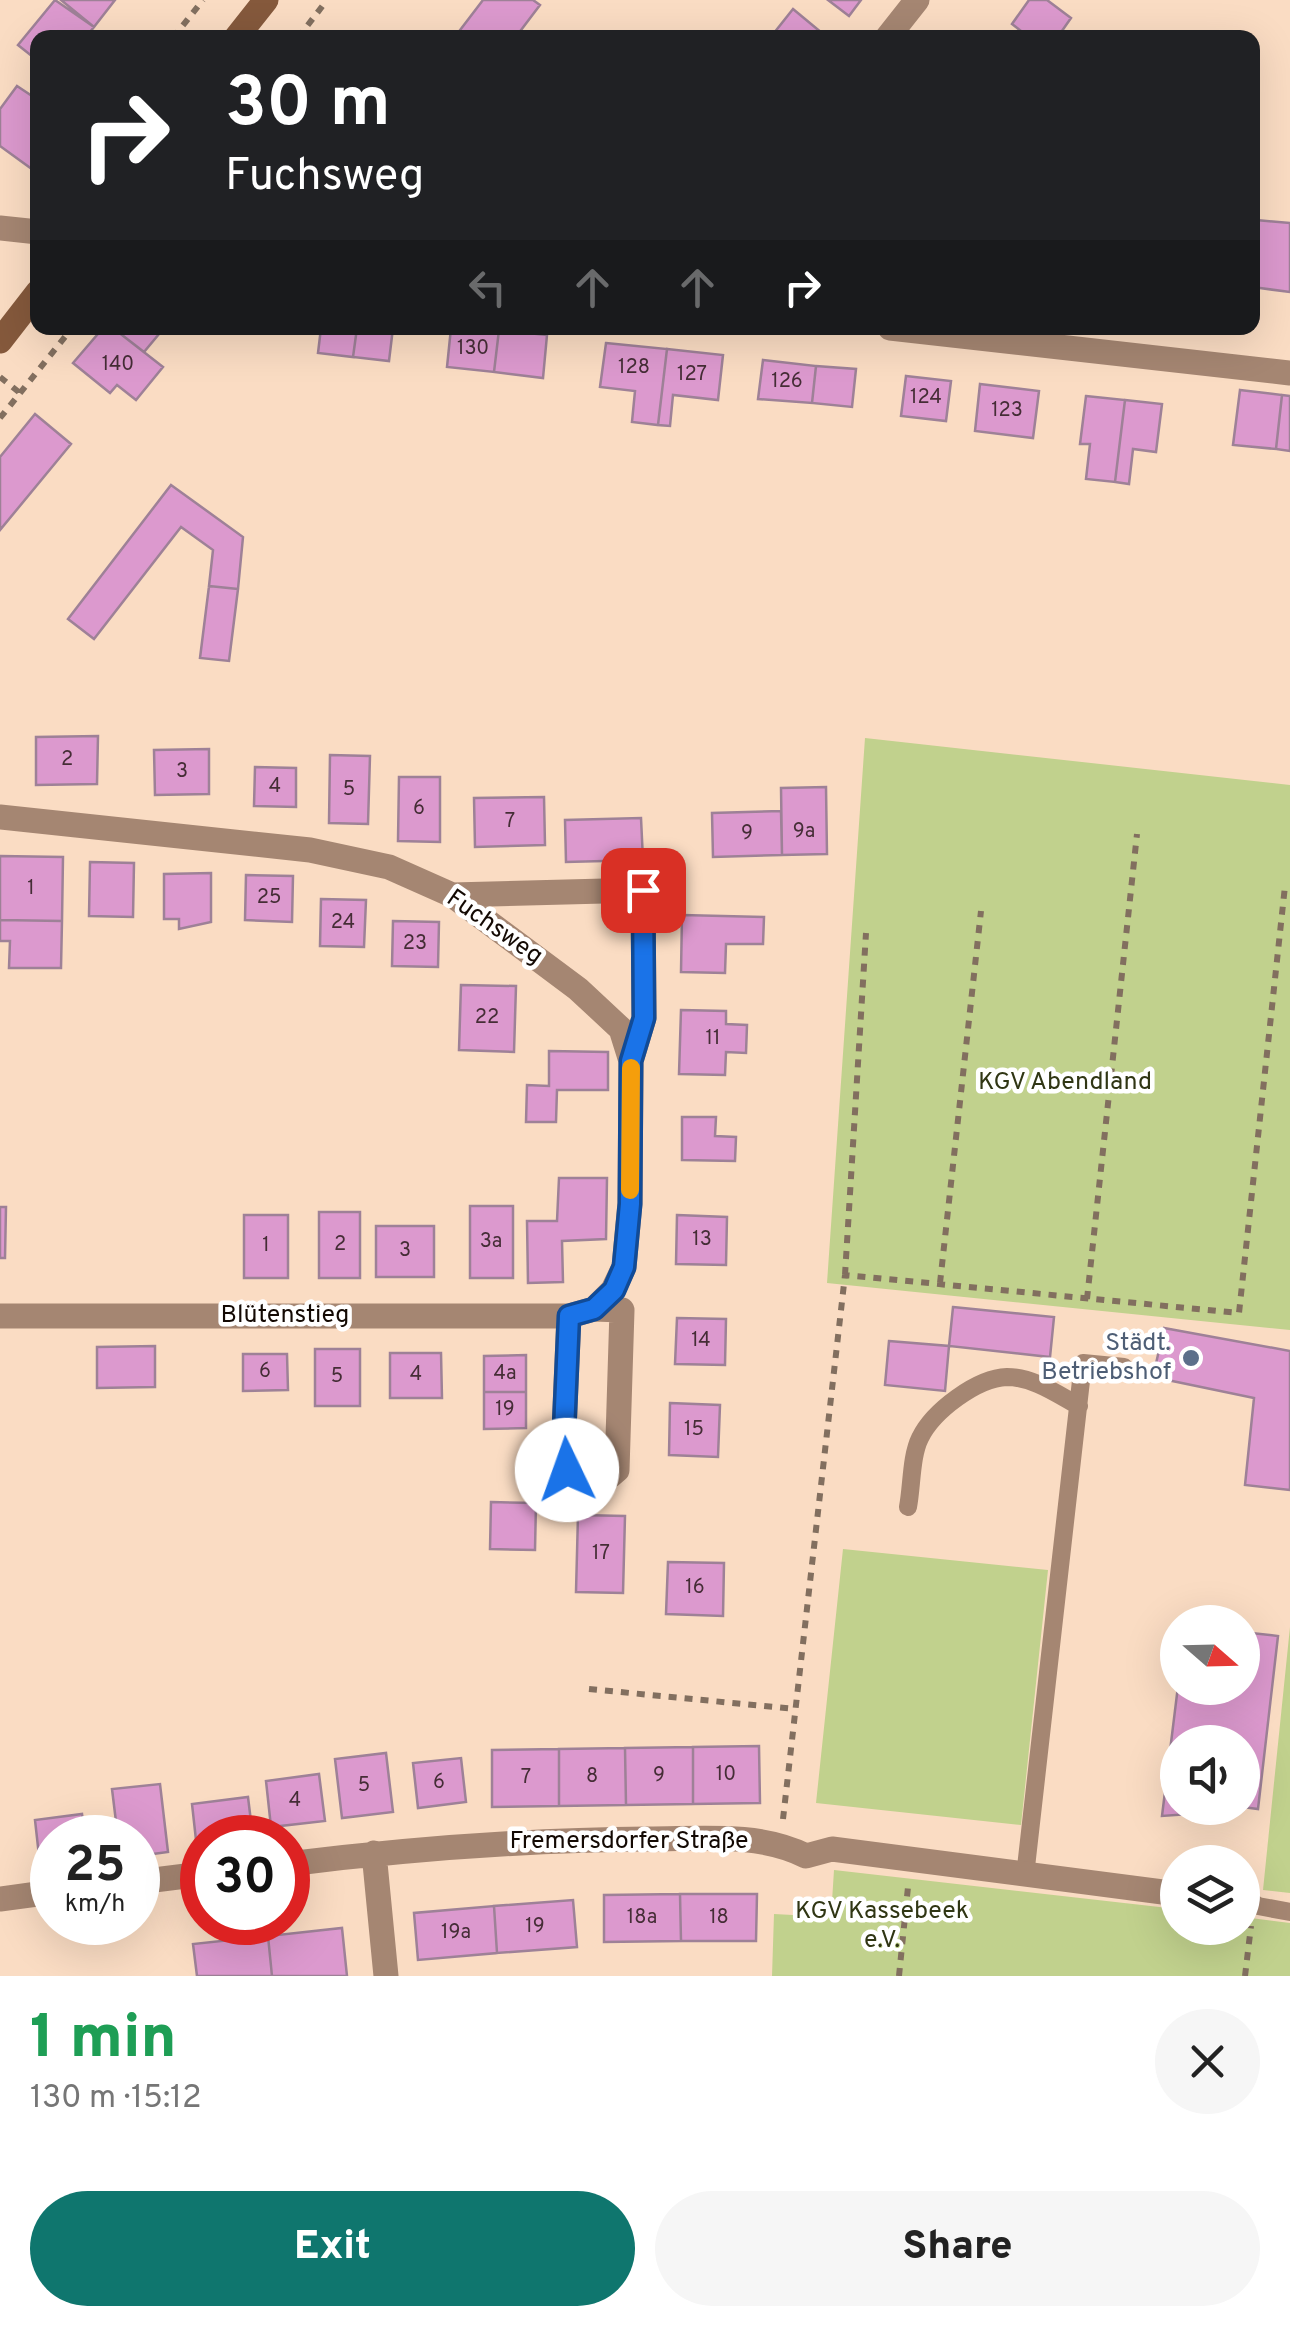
<!DOCTYPE html>
<meta charset="utf-8">
<style>
body{margin:0;font-family:Overpass,sans-serif;background:#f6f6f6;color:#222;height:100vh;display:flex;flex-direction:column;font-size:38px;white-space:nowrap}
*{box-sizing:border-box;margin:0}
p{font-size:32px;color:#767676}
.icon{flex:none;width:55px;height:55px;fill:none;stroke:currentColor;stroke-width:2;stroke-linecap:round;stroke-linejoin:round}
.map{position:relative;height:1976px;overflow:hidden}
.side{display:flex;flex-direction:column;background:#fff;flex:1}
.side>*{flex:none}
.guide{position:absolute;left:30px;top:30px;width:1230px;height:305px;border-radius:20px;box-shadow:0 10px 40px #0002;background:#202124;color:#fff;overflow:hidden}
.needle{width:65px;rotate:110deg}
.buttons{position:absolute;left:1160px;top:1605px;display:grid;gap:20px}
.buttons a{display:grid;place-items:center;width:100px;height:100px;border-radius:50%;background:#fff;box-shadow:0 10px 40px #0002;font-size:50px}
.speed{position:absolute;left:30px;top:1815px;display:flex;gap:20px;font-size:50px;font-weight:700;text-align:center}
.speed>*{display:grid;place-content:center;width:130px;height:130px;border-radius:50%;background:#fff;box-shadow:0 10px 40px #0002;line-height:1}
.speed small{font-size:25px;font-weight:400}
.speed .limit{border:15px solid #d22;background:#fff;color:#111}
.pin{position:absolute;display:grid;place-items:center;width:85px;height:85px;color:#fff;margin:-42px;border-radius:20px;box-shadow:0 5px 15px #0006}
.me{position:absolute;width:110px;margin:-55px;rotate:357deg;stroke-linejoin:round;filter:drop-shadow(0 0 8px #0008)}
.turn{display:flex;align-items:center;gap:35px;height:210px;padding:0 30px;font-size:45px}
.turn .icon{width:130px;height:130px;stroke-width:2.5}
.turn b{display:block;font-size:70px;line-height:85px}
.lanes{display:flex;align-items:center;height:95px;padding:0 30px;background:#0003;justify-content:center;gap:50px;direction:ltr}
.lanes .off{opacity:.35}
.round{display:grid;place-items:center;flex:none;width:105px;height:105px;border-radius:52px;background:#f6f6f6}
.summary{display:flex;align-items:center;justify-content:space-between;height:170px;padding:0 30px}
h1{font-size:60px;font-weight:800;line-height:75px;color:#1e9e55}
.action{display:flex;gap:20px;margin-top:auto;padding:20px 30px}
.action a{flex:1;height:115px;border-radius:60px;background:#0f766e;color:#fff;font-size:40px;font-weight:800;line-height:115px;text-align:center}
.action a+a{background:#f6f6f6;color:#222}
.map>svg:first-child{display:block}
.green{fill:#c1d18d}
.building{fill:#dc99ce;stroke:#9e8197;stroke-width:2.5}
.lines{fill:none;stroke-linecap:round;stroke-linejoin:round}
.path{stroke:#826f5f;stroke-width:6;stroke-dasharray:8 8;stroke-linecap:butt}
.lane{stroke:#a58672;stroke-width:18}
.street{stroke:#a58672;stroke-width:25}
.secondary{stroke:#85593c;stroke-width:25}
.route-casing{stroke:#114b97;stroke-width:25}
.route{stroke:#1a73e8;stroke-width:18}
.slow{stroke:#f59e0b;stroke-width:18}
.service-dot{fill:#5c6f8a;stroke:#fff;stroke-width:4}
.labels{text-anchor:middle;dominant-baseline:central;stroke-width:9;stroke-linejoin:round;paint-order:stroke}
.number-label{font-size:20px;fill:#452d36}
.street-label{font-size:25px;fill:#130903;stroke:#fff}
.park-label{font-size:25px;fill:#303614;stroke:#fff}
.service-label{font-size:25px;fill:#4e5e75;stroke:#fff;text-anchor:end}
</style>
<div class="map">
<svg width="1290" height="1976" viewBox="0 0 1290 1976">
<rect width="100%" height="100%" fill="#fadcc3"/>
<path class="green" d="M865 738 1290 785V1330L827 1283Z
M843 1549 1048 1570 1021 1825 816 1803Z
M1290 1627V1893L1263 1890Z
M834 1870 1177 1909 1178 1928H1242L1243 1917 1290 1923V1976H772L774 1914 831 1917Z"/>
<path class="building" d="M55 0 94 27 85 38H38V61L18 45Z
M61 0H115L94 27Z
M483 0H533L540 5 515 38H454Z
M828 0H861L849 16Z
M1029 0H1047L1071 18 1057 38H1030L1012 24Z
M793 9 828 38H770Z
M17 86 38 100 36 172 0 146V109Z
M1256 220 1290 223V292L1252 287Z
M103 328H113L163 367 136 400 117 385 110 393 73 363Z
M113 328H164L144 352Z
M321 328H357L353 357 318 353Z
M357 328H393L389 361 353 357Z
M451 328 499 330 494 372 447 367Z
M499 330 547 335 543 378 494 372Z
M606 343 667 349 658 425 632 422 635 391 600 387Z
M667 349 723 355 718 400 673 395 670 426 658 425Z
M763 360 816 366 812 403 758 399Z
M816 366 856 369 852 407 812 403Z
M906 376 951 381 946 421 901 416Z
M980 384 1039 391 1033 438 975 431Z
M1240 390 1282 395 1276 449 1233 445Z
M1282 395 1290 396V451L1276 449Z
M1086 396 1125 400 1115 482 1086 479 1090 444H1080Z
M1125 400 1162 404 1156 452 1133 449 1129 484 1115 482Z
M35 414 71 444 0 530V457Z
M171 485 243 537 238 589 209 586 213 550 181 527 94 639 68 619Z
M209 586 238 589 229 661 200 658Z
M98 736 97 784 36 785V737Z
M209 749V794L155 795 154 750Z
M330 755 370 756 368 824 329 823Z
M255 767 296 768V807L254 806Z
M399 777H440V842L398 841Z
M826 787 827 854 782 855 781 788Z
M544 797 545 845 475 847 474 798Z
M781 811 782 855 713 857 712 813Z
M641 818 643 860 566 862 565 820Z
M0 856 63 857 62 921 0 920Z
M90 862 134 863 133 917 89 916Z
M211 873V922L179 929V919H164V874Z
M246 875 293 876 292 922 245 920Z
M321 899 366 900 364 947 320 946Z
M682 915 764 917 763 944H726L725 973 681 972Z
M0 920 62 921 61 968H9L10 941H0Z
M393 921 439 922 438 967 392 966Z
M461 985 516 986 514 1052 459 1050Z
M681 1010 726 1011V1024L747 1025 746 1053 726 1052 725 1075 679 1074Z
M549 1051 608 1052V1090H557L556 1122H526L527 1085 549 1086Z
M682 1117H716L715 1136 736 1137 735 1161 682 1160Z
M559 1178H607L606 1239 562 1241 563 1282 528 1283 527 1221H557Z
M470 1206H513V1278H470Z
M0 1207H6L5 1258H0Z
M319 1212H360V1278H319Z
M244 1215H288V1278H244Z
M677 1215 727 1217 726 1265 676 1264Z
M376 1226H434V1277H376Z
M953 1307 1054 1317 1050 1357 949 1346Z
M677 1318 726 1319 725 1365 675 1364Z
M1164 1328 1290 1351V1490L1245 1485 1254 1398 1153 1377Z
M889 1341 949 1346 945 1391 885 1385Z
M155 1346V1387L97 1388V1347Z
M315 1349H360V1406H315Z
M390 1353H441L442 1398H390Z
M243 1354H287L288 1390 243 1391Z
M526 1355V1392H484V1356Z
M484 1392H526V1428L484 1429Z
M670 1403 720 1405 718 1457 669 1455Z
M491 1502 536 1503 535 1550 490 1549Z
M578 1515 625 1516 623 1593 576 1592Z
M668 1562 724 1563 723 1616 666 1614Z
M1242 1632 1278 1636 1258 1809 1242 1807V1742H1178V1808H1234L1233 1811 1162 1816 1178 1686 1242 1688Z
M759 1746 760 1803 693 1804V1747Z
M693 1747V1804L626 1805 625 1748Z
M625 1748 626 1805 559 1806V1749Z
M559 1749V1806L492 1807V1750Z
M386 1753 393 1812 342 1818 335 1759Z
M461 1758 466 1802 418 1808 413 1763Z
M319 1774 325 1821 271 1827 266 1781Z
M160 1784 168 1852 138 1856V1838H118L112 1789Z
M248 1797 253 1838H202V1848L197 1849 192 1804Z
M82 1814 85 1838H52V1864L40 1865 35 1820Z
M680 1894 681 1941 604 1942V1895Z
M680 1894H757L756 1941H681Z
M573 1900 577 1947 497 1953 494 1906Z
M494 1906 497 1953 418 1960 414 1913Z
M342 1928 347 1976H272L268 1936Z
M268 1936 272 1976H197L193 1944Z"/>
<g class="lines">
<path class="path" d="M173 38 203 0
M298 38 327 0
M0 377 20 393
M0 418 72 328
M845 1275 866 933
M940 1283 981 911
M1087 1299 1137 834
M589 1689 795 1709
M783 1819 845 1275 1239 1313 1285 886
M899 1976 908 1887
M1245 1976 1251 1926"/>
<path class="lane" d="M908 1507C912 1486 911 1456 920 1438 933 1411 977 1378 1007 1377 1033 1377 1057 1394 1079 1406
M1025 1876 1083 1363 1124 1367
M1242 1896 1258 1906 1290 1912"/>
<path class="street" d="M887 38 917 0
M0 228 38 232
M890 328 1290 373
M0 817 310 850 389 867 452 895 578 989 621 1029 631 1061 630 1203 624 1267 613 1290 594 1309 569 1316H0
M452 895 643 890 644 1018 631 1061
M569 1316 563 1453 567 1470 575 1476H610L617 1470 622 1310 594 1309
M374 1853 386 1976
M288 1864C408 1849 527 1840 648 1839 700 1839 759 1832 806 1856L832 1849 1178 1894
M138 1882 202 1874
M0 1899 52 1892"/>
<path class="secondary" d="M236 38 266 0
M0 341 38 292"/>
</g>
<g class="lines">
<defs>
<path id="route" d="M567 1470 563 1454 569 1316 594 1309 614 1290 624 1267 630 1204 631 1061 644 1018 643 890"/>
</defs>
<use href="#route" class="route-casing"/>
<use href="#route" class="route"/>
<path class="slow" d="M630 1190 631 1068"/>
</g>
<circle class="service-dot" cx="1191" cy="1358" r="10"/>
<g class="labels">
<g class="number-label">
<text x="473" y="349">130</text>
<text x="118" y="365">140</text>
<text x="634" y="368">128</text>
<text x="692" y="375">127</text>
<text x="787" y="382">126</text>
<text x="926" y="398">124</text>
<text x="1007" y="411">123</text>
<text x="67" y="760">2</text>
<text x="182" y="772">3</text>
<text x="275" y="787">4</text>
<text x="349" y="790">5</text>
<text x="419" y="809">6</text>
<text x="510" y="822">7</text>
<text x="804" y="832">9a</text>
<text x="747" y="834">9</text>
<text x="31" y="889">1</text>
<text x="269" y="898">25</text>
<text x="343" y="923">24</text>
<text x="415" y="944">23</text>
<text x="487" y="1018">22</text>
<text x="713" y="1039">11</text>
<text x="702" y="1240">13</text>
<text x="491" y="1242">3a</text>
<text x="340" y="1245">2</text>
<text x="266" y="1246">1</text>
<text x="405" y="1251">3</text>
<text x="701" y="1341">14</text>
<text x="265" y="1372">6</text>
<text x="505" y="1374">4a</text>
<text x="416" y="1375">4</text>
<text x="337" y="1377">5</text>
<text x="505" y="1410">19</text>
<text x="694" y="1430">15</text>
<text x="601" y="1554">17</text>
<text x="695" y="1588">16</text>
<text x="726" y="1775">10</text>
<text x="659" y="1776">9</text>
<text x="592" y="1777">8</text>
<text x="526" y="1778">7</text>
<text x="439" y="1783">6</text>
<text x="364" y="1786">5</text>
<text x="295" y="1801">4</text>
<text x="642" y="1918">18a</text>
<text x="719" y="1918">18</text>
<text x="535" y="1927">19</text>
<text x="456" y="1933">19a</text>
</g>
<g class="street-label">
<text transform="translate(494 928) rotate(35)">Fuchsweg</text>
<text x="285" y="1316">Blütenstieg</text>
<text x="629" y="1842">Fremersdorfer Straße</text>
</g>
<g class="park-label">
<text x="1065" y="1083">KGV Abendland</text>
<text x="882" y="1912">KGV Kassebeek<tspan x="882" dy="29">e.V.</tspan></text>
</g>
<g class="service-label">
<text x="1171" y="1344">Städt.<tspan x="1171" dy="29">Betriebshof</tspan></text>
</g>
</g>
</svg>
<div class="buttons">
<a><svg class="needle" viewBox="-14 -14 28 28"><path d="M0-13l5 13h-10z" fill="#e53935"/><path d="M0 13l5-13h-10z" fill="#767676"/></svg></a>
<a><svg class="icon" aria-label="sound" viewBox="0 0 24 24"><path d="M4 9h4l5-4v14l-5-4H4zM17 9q2 3 0 6"/></svg></a>
<a><svg class="icon" aria-label="layers" viewBox="0 0 24 24"><path d="M12 4l9 5-9 5-9-5zM3 14l9 5 9-5"/></svg></a>
</div>
<div class="speed"><div>25<small>km/h</small></div><div class="limit">30</div></div>
<div class="pin" style="left:643px;top:890px;background:#d93025"><svg class="icon" aria-label="arrive" viewBox="0 0 24 24"><path d="M6 21V4h12l-3 4 3 4H6"/></svg></div>
<svg class="me" style="left:567px;top:1470px" viewBox="-20 -20 40 40"><circle r="19" fill="#fff"/><path d="M0-13L10 11 0 6-10 11z" fill="#1a73e8"/></svg>
<div class="guide">
<div class="turn"><svg class="icon" aria-label="right" viewBox="0 0 24 24"><path d="M7 20v-9h11M14 6l5 5-5 5"/></svg><div><b>30 m</b>Fuchsweg</div></div>
<div class="lanes"><svg class="icon off" aria-label="left" viewBox="0 0 24 24"><path d="M17 20v-9H6M10 6l-5 5 5 5"/></svg><svg class="icon off" aria-label="ahead" viewBox="0 0 24 24"><path d="M12 20V5M6 11l6-6 6 6"/></svg><svg class="icon off" aria-label="ahead" viewBox="0 0 24 24"><path d="M12 20V5M6 11l6-6 6 6"/></svg><svg class="icon" aria-label="right" viewBox="0 0 24 24"><path d="M7 20v-9h11M14 6l5 5-5 5"/></svg></div>
</div>
</div>
<section class="side">
<div class="summary"><div><h1>1 min</h1><p>130 m · 15:12</p></div><a class="round"><svg class="icon" aria-label="close" viewBox="0 0 24 24"><path d="M6 6l12 12M18 6L6 18"/></svg></a></div>
<div class="action"><a>Exit</a><a>Share</a></div>
</section>
